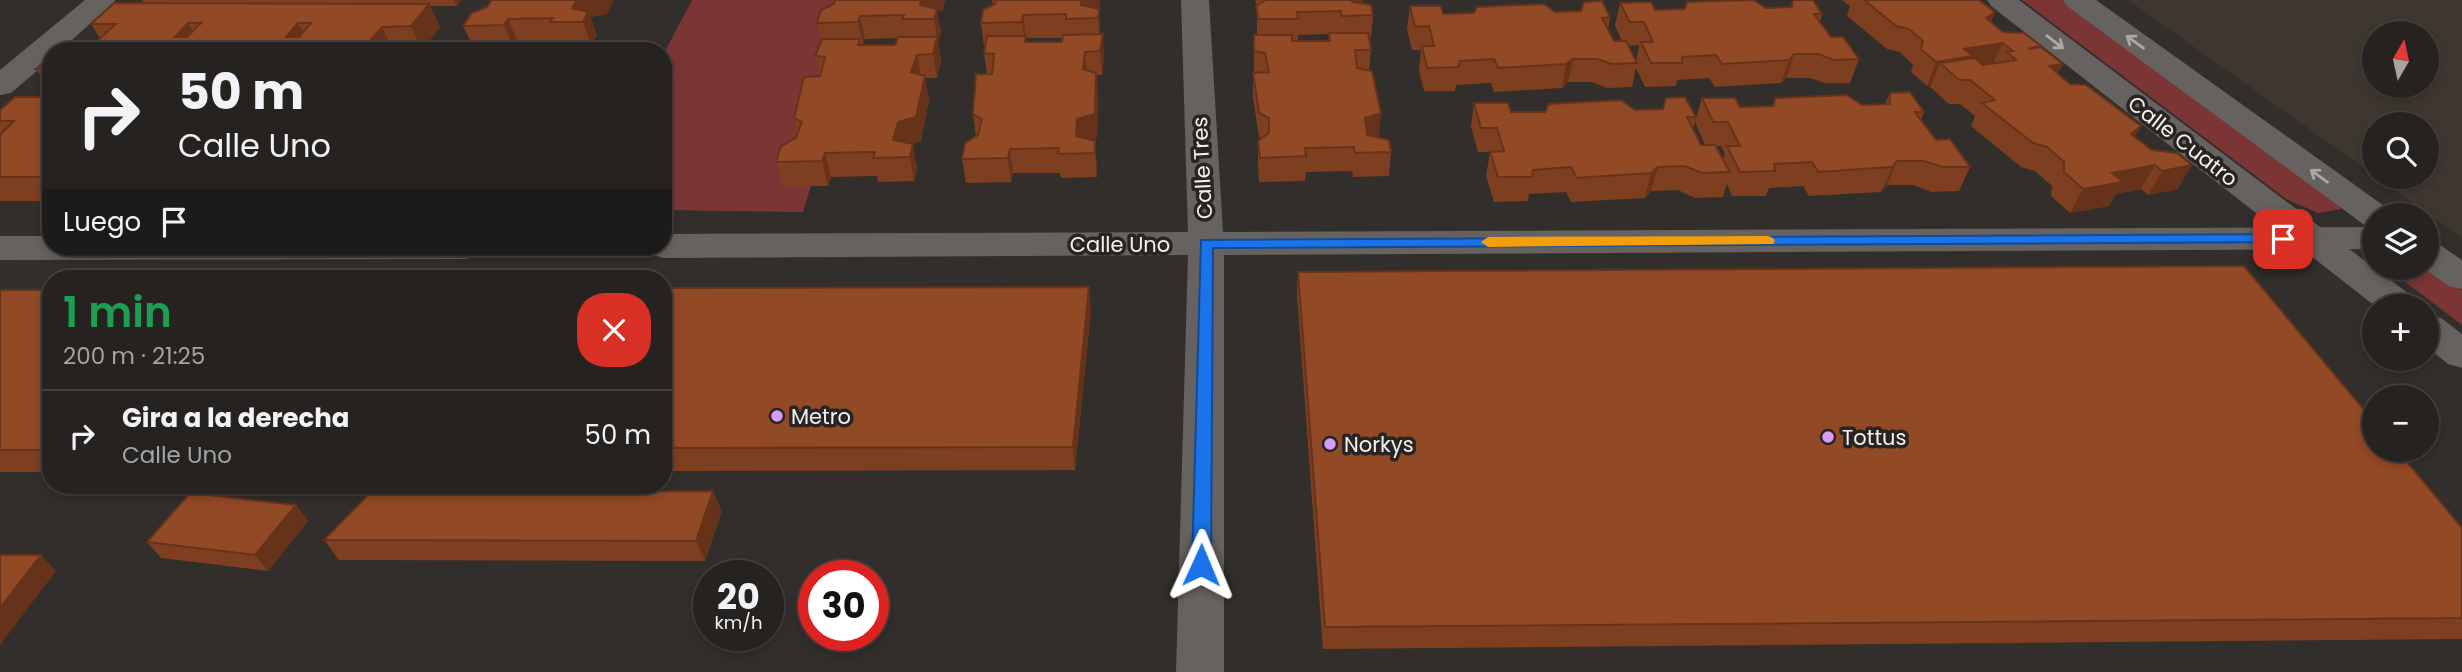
<!DOCTYPE html>
<html lang="es">
<meta charset="utf-8">
<style>
body{margin:0;font-family:Poppins,sans-serif;background:#312f2d;color:#f1f3f6;height:100vh;display:flex;flex-direction:column;font-size:26px;white-space:nowrap}
*{box-sizing:border-box;margin:0}
p{font-size:23px;color:#a3a4a5}
.icon{flex:none;width:38px;height:38px;fill:none;stroke:currentColor;stroke-width:2;stroke-linecap:round;stroke-linejoin:round}
.map{position:relative;flex:1;overflow:hidden}
.side{position:absolute;left:42px;top:270px;width:630px;height:224px;display:flex;flex-direction:column;background:#252220;border-radius:28px;box-shadow:0 4px 10px #0003,0 0 0 2px #423f3e}
.side>*{flex:none}
.guide{position:absolute;left:42px;top:42px;width:630px;height:214px;border-radius:28px;box-shadow:0 4px 10px #0003,0 0 0 2px #423f3e;background:#252220;color:#f1f3f6;overflow:hidden}
.needle{width:46px;rotate:9deg}
.tools{position:absolute;left:2362px;top:21px;display:grid;gap:14px}
.tools a{display:grid;place-items:center;width:77px;height:77px;border-radius:50%;background:#252220;box-shadow:0 4px 10px #0003,0 0 0 2px #423f3e;font-size:35px}
.speed{position:absolute;left:693px;top:560px;display:flex;gap:14px;font-size:35px;font-weight:700;text-align:center}
.speed>*{display:grid;place-content:center;width:91px;height:91px;border-radius:50%;background:#252220;box-shadow:0 4px 10px #0003,0 0 0 2px #423f3e;line-height:1}
.speed small{font-size:18px;font-weight:400}
.speed .limit{border:10px solid #d22;background:#fff;color:#111}
.pin{position:absolute;display:grid;place-items:center;width:60px;height:60px;color:#fff;margin:-30px;border-radius:14px;box-shadow:0 4px 10px #0006}
.me{position:absolute;width:77px;margin:-38px;rotate:1deg;stroke-linejoin:round;filter:drop-shadow(0 0 5px #0008)}
.turn{display:flex;align-items:center;gap:24px;height:147px;padding:0 21px;font-size:32px}
.turn .icon{width:91px;height:91px;stroke-width:2.5}
.turn b{display:block;font-size:49px;line-height:60px}
.then{display:flex;align-items:center;height:66px;padding:0 21px;background:#0003;gap:14px;font-size:26px}
.round{display:grid;place-items:center;flex:none;width:74px;height:74px;border-radius:28px;background:#312f2d}
.headline{display:flex;align-items:center;justify-content:space-between;height:119px;padding:0 21px}
h1{font-size:42px;font-weight:600;line-height:52px;color:#1e9e55}
ul{padding:0;list-style:none}
li{display:flex;align-items:center;gap:21px;height:91px;padding:0 21px;border-top:2px solid #423f3e}
li div{flex:1}
li b{display:block;font-size:26px}
li em{font-style:normal}
.map>svg:first-child{display:block}
.built{fill:#3e3730;fill-rule:evenodd}
.green{fill:#7b3535}
.lines{fill:none;stroke-linecap:round;stroke-linejoin:round}
.minor{fill:#65625f;fill-rule:evenodd}
.tertiary{fill:#65625f;fill-rule:evenodd}
.wall{fill:#7e3f20;fill-rule:evenodd}
.shaded-wall{fill:#66331a}
.building{fill:#924925;stroke:#66331a;stroke-width:2;fill-rule:evenodd}
.oneway{stroke:#acaaa8}
.route{fill:#1a73e8;stroke:#114b97;stroke-width:2}
.slow{fill:#f59e0b}
.poi-dot{fill:#d79bf9;stroke:#272422;stroke-width:2.5}
.labels{text-anchor:middle;dominant-baseline:central;stroke-width:7;stroke-linejoin:round;paint-order:stroke}
.street-label{font-size:21px;fill:#f3f1f0;stroke:#272422}
.poi-label{font-size:21px;fill:#f3f1f0;stroke:#272422;text-anchor:start}
</style>
<div class="map">
<svg width="2462" height="672" viewBox="0 0 2462 672">
<rect width="100%" height="100%" fill="#312e2b"/>
<path class="built" d="M2128 0H2462V238L2376 177H2427V124H2375V176ZM2375 33H2427V86H2375Z"/>
<path class="green" d="M692 0H867L803 212 663 210V55Z
M2022 0H2065L2331 190 2341 209 2318 213 2286 199Z
M2427 265 2462 290V325L2387 268H2427Z"/>
<g class="lines">
<path class="minor" d="M85 0H116L60 51H51V59L11 93 0 95V70Z
M1181 0H1209L1223 232 2375 227V249L1224 255V672H1176L1188 255 663 258 650 254 646 247H663V234L1188 232Z
M0 236H51V247H485L480 255 467 259 0 260Z"/>
<path class="tertiary" d="M1987 0H2019L2413 297 2419 306H2375L1991 6Z
M2063 0H2096L2387 208 2392 215H2375V227L2363 224 2067 6Z
M2427 241 2440 245 2462 260V289L2449 286 2423 268H2427Z
M2427 314 2441 318 2462 334V368L2448 364 2427 347Z"/>
</g>
<path class="wall" d="M142 0H461L457 6H430L440 27 422 50H407L408 51H57L95 43 100 38 91 24 144 3Z
M834 0H945L943 10 937 12 941 32 938 42 941 60 937 78H925L929 99 921 141 911 144 917 168 914 181 878 182 877 176 831 177 828 186H783L776 162 796 138 798 132 794 118 820 76 815 56 821 41 817 23 834 4ZM897 38 895 45H863L865 39Z
M992 0H1100V10L1099 11 1100 34 1104 57 1102 75H1096L1098 96 1097 138 1090 140 1095 141 1097 177 1061 178 1060 173H1013L1011 182 966 183 962 159 976 135 973 114 987 74 984 53 985 46H984L981 23 993 5ZM1026 38H1063L1062 42H1027Z
M1255 0H1363V4L1373 15 1371 38H1369L1371 50 1369 71 1379 137H1377L1391 152 1389 176 1353 177 1352 171 1306 172 1305 181 1259 182 1258 165V141L1262 139 1259 137 1253 97V73H1254V35H1257V6ZM1329 34 1328 41H1298V35Z
M1793 0 1822 14 1820 21 1831 37 1859 59 1850 83H1825L1810 78H1786L1781 83 1715 87 1709 78 1677 80 1676 86 1645 87 1636 68 1632 87 1607 88 1592 82H1568L1562 88 1494 92 1491 83 1456 85 1455 91H1424L1419 70 1421 50H1412L1407 29 1410 6 1443 14 1555 12 1610 17 1608 29 1614 41H1622L1615 26 1620 3 1655 10 1790 7ZM1638 45 1639 47 1636 61 1628 46Z
M1842 0H1979L1995 12 1991 22 2003 32 2041 46 2040 47 2058 74 2070 84 2141 126 2135 136 2178 189 2148 195 2141 189 2116 194 2109 206 2070 213 2051 196 2052 186 2035 171 2021 167 1971 126 1975 116 1960 104H1949L1930 87 1931 85 1927 86 1911 72 1913 65 1900 52 1887 49 1847 16 1850 6Z
M487 7 607 14 590 17 597 35 591 45H567L569 51H442L471 42 463 26ZM518 42H525L521 48H514Z
M51 56V91L36 69Z
M1890 93 1924 112 1921 120 1936 140 1970 167 1959 191 1931 192 1913 185H1887L1881 192 1809 196 1803 186 1769 188 1766 196H1732L1727 184 1723 197 1695 198 1678 190 1651 191 1645 198 1571 202 1566 192 1529 194 1528 201 1494 202 1486 176 1490 152H1478L1471 127 1474 103 1511 112 1635 110 1696 117 1693 129 1701 145H1705L1695 122 1702 98 1740 107 1772 106 1775 98 1862 105 1885 104ZM1716 146H1721L1725 154 1723 159Z
M51 97V201H0V110Z
M1298 272 2462 528V639L1323 649 1297 295Z
M663 288 1091 310 1075 470 663 471Z
M0 290H51V472H0Z
M296 505 308 521 268 571 161 558 147 542Z
M722 511 705 561 339 560 324 540Z"/>
<path class="shaded-wall" d="M454 0H461L457 6Z
M577 0H614L607 14 590 17 597 35 591 45 583 22 572 8Z
M921 0H945L943 10 937 12 941 32 938 42 934 19 920 5Z
M1081 0H1100V10L1099 11 1100 32V41L1098 18 1081 5Z
M1349 0H1363V7Z
M429 4 440 27 422 50 411 26Z
M1995 12 1985 35 1986 18Z
M1023 15 1029 59 1028 66 1022 22Z
M860 16 865 39 863 45 858 22Z
M508 19 518 42 514 48 504 25Z
M188 23 202 46 175 37Z
M298 23 311 46 286 37Z
M382 27 393 50 369 42Z
M1103 34 1104 57 1102 75 1100 51Z
M937 37 941 60 937 78 933 54Z
M565 41 569 51H559Z
M404 42 408 51H397Z
M487 42 491 51 483 49Z
M2003 43 1992 66 1940 63 1931 85 1927 86 1936 62 1964 49Z
M1085 52 1087 75 1083 69Z
M1794 54 1786 78 1781 83 1789 60Z
M917 55 921 78 911 72Z
M1573 59 1568 82 1562 88 1566 64Z
M2063 64 2051 88 2049 66Z
M1096 73 1098 96 1097 138 1079 143 1076 136 1077 119Z
M925 76 929 99 921 141 903 146 893 140 898 122Z
M1381 113 1379 137 1363 142 1365 118Z
M2141 126 2127 150 2131 134Z
M1095 141 1097 165V177L1095 153Z
M913 144 917 168 914 181 910 157Z
M1010 149 1013 173 1011 182 1008 158Z
M825 153 831 177 828 186 822 161Z
M1897 161 1887 185 1881 192 1892 167Z
M2155 165 2141 189 2116 194 2109 206 2070 213 2083 189 2112 173Z
M2192 165 2178 189 2148 195 2162 171Z
M1658 167 1651 191 1645 198 1651 173Z
M1089 287 1091 310 1075 470 1073 447Z
M713 491 722 511 705 561 696 541Z
M296 505 308 521 268 571 255 555Z
M41 555 56 571 0 645V608Z"/>
<path class="building" d="M492 0H577L572 8 588 12 583 22H550L553 18 508 19 504 25 463 26 472 13 487 7Z
M835 0H921L920 5 937 9 934 19H902L904 15 860 16 858 22 817 23 821 10 834 4Z
M996 0H1081V5L1099 9 1098 18 1066 19V14L1023 15 1022 22 981 23 983 10 995 4Z
M1266 0H1352V2L1371 5 1373 15 1341 16V11L1297 12 1298 19H1258L1256 6Z
M1753 0 1766 8 1792 7 1793 0H1813L1822 14H1814L1831 37H1843L1859 59 1834 60 1818 54H1794L1789 60 1722 64 1716 55 1682 57V63H1651L1641 42H1653L1644 22H1630L1620 3 1651 2 1655 10 1685 9 1687 2Z
M1864 0H1979L1995 12 1986 18 2003 32 2024 33 2041 46 2028 49 2041 47 2063 64 2049 66 2070 84 2086 85 2141 126 2131 134 2152 150 2177 153 2192 165 2162 171 2155 165 2112 173 2123 182 2083 189 2064 172V162L2047 147 2033 143 1982 103 1995 100 1970 80H1959L1940 63 1975 58 1983 65 2016 60 2007 52 2013 51 2003 43 1964 49 1973 56 1936 62 1921 49 1923 41 1909 29 1896 26Z
M1602 1 1610 17 1602 18 1614 41H1626L1637 63 1612 64 1597 59H1573L1566 64 1498 68 1494 59 1460 61 1458 67 1427 68 1422 46H1434L1429 26 1415 27 1410 6H1441L1443 14 1474 13 1477 7 1544 4 1555 12 1581 11 1584 2Z
M114 3 429 4 411 26 382 27 369 42H404L397 51H57L67 42 95 43 116 24H91ZM188 23H201L187 37H175ZM298 23H311L299 37H286Z
M1329 33H1368L1371 50H1355L1357 68 1372 71 1381 113 1365 118 1367 135 1389 140 1391 152 1355 153 1354 147 1305 148 1306 156 1260 158 1258 141 1269 133V118L1259 113 1253 73 1269 72 1265 53 1254 51V35H1292V41H1330Z
M1103 34 1100 51 1085 52 1083 69 1096 73 1095 114 1077 119 1076 136 1095 141V153L1058 154 1059 148 1010 149 1008 158 962 159 965 143 978 135 982 119 973 114 976 74H992L994 54 984 53 987 36H1026L1025 42H1062L1063 35Z
M898 37H937L933 54 917 55 911 72 925 76 916 117 898 122 893 140 913 144 910 157 873 158 875 152 825 153 822 161 776 162 781 146 796 138 802 122 794 118 804 77 820 76 825 57 815 56 822 39H860L858 45H895Z
M525 41H565L559 51H442L449 42H487L483 49 521 48Z
M51 56V69H36Z
M1910 92 1924 112H1915L1936 140 1950 139 1970 167H1942L1924 161H1897L1892 167 1818 172 1812 162 1774 164 1775 171 1740 172 1727 146H1740L1728 122H1713L1702 98H1735L1740 107 1774 106 1775 98 1847 95 1862 105 1890 104V93Z
M15 97H51V177H0V135L14 121H0V110Z
M1685 97 1696 117H1687L1701 145H1715L1730 172 1702 173 1685 166 1658 167 1651 173 1577 178 1571 167 1533 170 1532 177H1498L1490 152 1504 151 1497 128H1481L1474 103H1508L1511 112H1545L1549 104 1621 100 1635 110 1663 109 1666 98Z
M2244 266 2375 423V450H2397L2462 528V618L1325 627 1298 272Z
M1089 287 1073 447 663 448V288Z
M0 290H51V450H0Z
M713 491 696 541 324 540 369 494Z
M190 493 296 505 255 555 147 542Z
M0 555H41L0 608Z"/>
<defs><path id="oneway-shaft" d="M-6 0H5M1.5-3L5.5 0L1.5 3" fill="none" stroke-width="1.6" stroke-linecap="round" stroke-linejoin="round" transform="scale(1.75)"/></defs>
<g class="oneway">
<use href="#oneway-shaft" transform="translate(2055 42) rotate(38)"/>
<use href="#oneway-shaft" transform="translate(2135 42) rotate(-144)"/>
<use href="#oneway-shaft" transform="translate(2319 176) rotate(-144)"/>
</g>
<path class="route" d="M2283 234 2288 235 2290 239 2288 242 1213 248 1211 565 1208 570 1201 573 1195 570 1192 565 1201 240Z"/>
<path class="slow" d="M1768 236 1773 238 1775 241 1773 244 1488 247 1481 242 1488 237Z"/>
<g class="poi-dot">
<circle cx="777" cy="416" r="7"/>
<circle cx="1828" cy="437" r="7"/>
<circle cx="1330" cy="444" r="7"/>
</g>
<g class="labels">
<g class="street-label">
<text transform="translate(2183 141) rotate(38)">Calle Cuatro</text>
<text transform="translate(1202 168) rotate(-93)">Calle Tres</text>
<text x="1120" y="244">Calle Uno</text>
</g>
<g class="poi-label">
<text x="791" y="416">Metro</text>
<text x="1842" y="437">Tottus</text>
<text x="1344" y="444">Norkys</text>
</g>
</g>
</svg>
<div class="tools">
<a><svg class="needle" viewBox="-14 -14 28 28"><path d="M0-13l5 13h-10z" fill="#e53935"/><path d="M0 13l5-13h-10z" fill="#a3a4a5"/></svg></a>
<a><svg class="icon" aria-label="search" viewBox="0 0 24 24"><circle cx="10" cy="10" r="6"/><path d="M15 15l6 6"/></svg></a>
<a><svg class="icon" aria-label="layers" viewBox="0 0 24 24"><path d="M12 4l9 5-9 5-9-5zM3 14l9 5 9-5"/></svg></a>
<a>+</a>
<a>−</a>
</div>
<div class="speed"><div>20<small>km/h</small></div><div class="limit">30</div></div>
<div class="pin" style="left:2283px;top:239px;background:#d93025"><svg class="icon" aria-label="arrive" viewBox="0 0 24 24"><path d="M6 21V4h12l-3 4 3 4H6"/></svg></div>
<svg class="me" style="left:1201px;top:565px" viewBox="-20 -20 40 40"><path d="M0-17L14 15 0 8-14 15z" fill="#1a73e8" stroke="#fff" stroke-width="4"/></svg>
<div class="guide">
<div class="turn"><svg class="icon" aria-label="right" viewBox="0 0 24 24"><path d="M7 20v-9h11M14 6l5 5-5 5"/></svg><div><b>50 m</b>Calle Uno</div></div>
<div class="then">Luego<svg class="icon" aria-label="arrive" viewBox="0 0 24 24"><path d="M6 21V4h12l-3 4 3 4H6"/></svg></div>
</div>
<section class="side">
<div class="headline"><div><h1>1 min</h1><p>200 m · 21:25</p></div><a class="round" style="background:#d93025;color:#fff"><svg class="icon" aria-label="close" viewBox="0 0 24 24"><path d="M6 6l12 12M18 6L6 18"/></svg></a></div>
<ul>
<li><svg class="icon" aria-label="right" viewBox="0 0 24 24"><path d="M7 20v-9h11M14 6l5 5-5 5"/></svg><div><b>Gira a la derecha</b><p>Calle Uno</p></div><em>50 m</em></li>
</ul>
</section>
</div>
